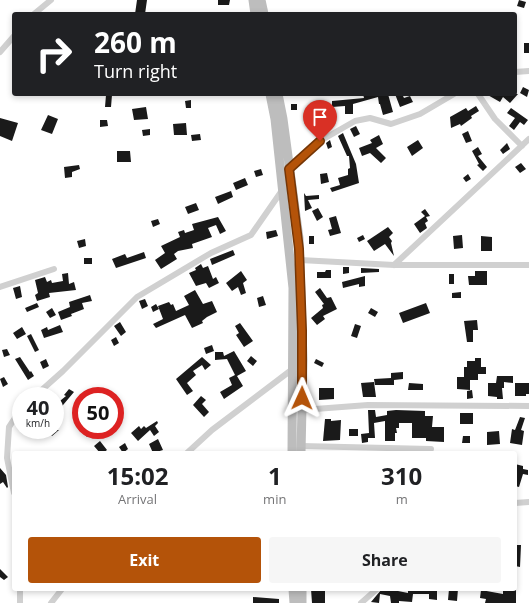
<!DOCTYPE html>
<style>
body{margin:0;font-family:"Open Sans",sans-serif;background:#f6f6f6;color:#202124;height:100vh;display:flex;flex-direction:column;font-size:15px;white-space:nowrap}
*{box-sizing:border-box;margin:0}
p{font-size:13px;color:#757577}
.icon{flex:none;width:22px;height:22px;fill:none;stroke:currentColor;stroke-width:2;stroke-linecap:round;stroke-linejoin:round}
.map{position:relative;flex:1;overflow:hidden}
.drawer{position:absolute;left:12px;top:451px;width:505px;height:140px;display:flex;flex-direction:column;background:#fff;border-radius:4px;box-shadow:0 2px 6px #0003}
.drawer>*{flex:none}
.hud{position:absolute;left:12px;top:12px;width:505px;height:84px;border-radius:4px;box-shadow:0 2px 6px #0003;background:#202124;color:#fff;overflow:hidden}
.speed{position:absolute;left:12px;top:387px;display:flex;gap:8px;font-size:20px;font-weight:700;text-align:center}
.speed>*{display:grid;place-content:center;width:52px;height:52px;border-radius:50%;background:#fff;box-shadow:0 2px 6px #0003;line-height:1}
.speed small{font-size:10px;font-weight:400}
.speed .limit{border:6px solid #d22;background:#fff;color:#111}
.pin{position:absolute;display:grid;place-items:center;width:34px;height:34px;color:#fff;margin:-41px -17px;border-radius:50% 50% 50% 0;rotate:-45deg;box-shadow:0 0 4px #0007}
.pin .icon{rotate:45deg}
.me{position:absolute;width:44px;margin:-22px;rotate:1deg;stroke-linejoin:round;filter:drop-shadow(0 0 3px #0008)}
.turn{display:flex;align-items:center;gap:14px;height:84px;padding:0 16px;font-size:18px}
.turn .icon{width:52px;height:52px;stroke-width:2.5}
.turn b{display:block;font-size:28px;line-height:34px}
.eta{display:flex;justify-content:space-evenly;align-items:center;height:68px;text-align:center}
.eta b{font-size:24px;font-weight:700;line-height:28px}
.action{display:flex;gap:8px;margin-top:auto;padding:8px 16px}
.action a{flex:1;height:46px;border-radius:4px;background:#b45309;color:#fff;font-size:16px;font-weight:700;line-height:46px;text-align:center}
.action a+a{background:#f6f6f6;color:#202124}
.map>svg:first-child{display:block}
.building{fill:#1a1a1a}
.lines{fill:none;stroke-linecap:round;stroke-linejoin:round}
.street{stroke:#d0d0d0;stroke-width:6}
.secondary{stroke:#bdbdbd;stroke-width:9}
.route-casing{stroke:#753606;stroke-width:10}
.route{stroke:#b45309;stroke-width:7}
</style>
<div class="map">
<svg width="529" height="603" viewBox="0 0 529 603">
<rect width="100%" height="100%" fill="#fff"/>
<path class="building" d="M137 0H147L145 14H135Z
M218 0H230L229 5H218Z
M519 0 526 2 524 8 517 6Z
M524 43H529V53H524Z
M523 87 529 90 527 97 520 93Z
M363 94H388L393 112 383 115 380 104H379L378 97 353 104V114H345V106L332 107V101L364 98Z
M395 94H402L404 98 410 96 413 102 400 107Z
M486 94H518L510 103 503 97 500 102Z
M106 95H112L111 107H105Z
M191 100V108H186L185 101Z
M291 104H297V110H291Z
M476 106 479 111 471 116 472 118 461 126 460 124 451 128 450 117 466 108 468 111Z
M146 107 148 119 134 120 132 109Z
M511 108 528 120 524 125 520 122 514 130 509 126 515 118 507 113Z
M48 115 58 119 52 134 41 130Z
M0 118 18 123 12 141 0 136Z
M100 120H107L108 126 100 127Z
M186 123 187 135H174L173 124Z
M356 126 360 134 354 137 350 129Z
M150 129V135L143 136 142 130Z
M468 131 472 141 466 143 462 134Z
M343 133 356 164 359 183 332 192 330 188 340 185 338 178 348 175V169L350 168 349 156H347L338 136Z
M200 134 201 140 192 141 191 135Z
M379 135 383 144 376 148 386 158 381 163 370 153 362 156 359 148 372 143 370 140Z
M330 140 332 147 328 149 326 143Z
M418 140 423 148 412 156 407 147Z
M507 143 510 149 503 154 500 150Z
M478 147 482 154 478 156 487 167 483 171 477 165 479 164 472 151Z
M117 151H130L131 162H117Z
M521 163 526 169 520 173 515 167Z
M79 165 80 169 72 172V177L65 178 64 167Z
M261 169 263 175 256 177 254 171Z
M327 173 329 182 321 184 320 174Z
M468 174 471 179 466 182 463 178Z
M245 178 248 185 236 190 233 183Z
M231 191 233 197 218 204 215 197Z
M304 193 306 196 319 195V199L308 200 312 208 305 211Z
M196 203 199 210 188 214 185 207Z
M318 208 323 217 317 221 312 211Z
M425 209 430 216 426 217 428 221 425 223 427 228 420 233 414 224 425 216 421 212Z
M336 216 341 233 330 236 328 230 332 229 329 218Z
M218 217 226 231 220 234 216 225 208 228 212 237 192 244 193 248 178 251 174 254 177 259 161 269 155 260 165 253 161 246 180 237 178 232 184 230 185 233 194 230 192 224Z
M158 219 160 224 153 227 151 221Z
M388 227 393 233 389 237 392 241 391 243 394 256 385 244 374 251 367 241Z
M276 230 278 236 267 239 266 232Z
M363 235 365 239 359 242 357 238Z
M462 235 463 248 454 249 453 236Z
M309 236H314V244H309Z
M481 236 492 237V251H481Z
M85 239 86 246 79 248 77 241Z
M233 250 235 255 212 265 210 259Z
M144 252 146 258 116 268 112 259 125 254 127 258Z
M84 258H92V264H84Z
M201 264 203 268 208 266 213 279 216 277 219 283 209 288 206 283 196 286 189 273 196 270 195 268Z
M343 267H349V273L343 274Z
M361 268 379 269V272L361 273Z
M326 270H331V278H317V272H325Z
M241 271 247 280 243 283 246 293 241 295 238 287 232 291 226 283Z
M475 271H487V285H469L468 276H475Z
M68 273 69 284 74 282 76 290 49 293 50 297 37 301 35 295 38 293 35 280 45 277 47 282 51 280 52 283 63 281 62 274Z
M449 274H454V284H449Z
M365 276V286L359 287V284L343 288 342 282Z
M20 286 22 297 16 299 13 288Z
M320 288 327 298 331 297 337 309 323 316 325 319 317 325 311 318 323 308 322 305 324 304 315 292Z
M195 290 203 304 212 301 217 312 207 317 202 321 203 323 192 328 185 315 156 328 153 324 163 319 158 306 169 302 171 305 173 304 176 311 189 305 184 296Z
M461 292V298H452V293Z
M90 295 92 301 82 303 84 309 71 314 72 316 61 320 58 312 70 307 69 302Z
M263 296 266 305 259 307 257 298Z
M145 299 148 306 142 309 139 301Z
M37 303 39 307 27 312 25 308Z
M426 303 430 313 403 323 399 313Z
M156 304 159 309 153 312 151 307Z
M52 308 56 315 50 318 46 312Z
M371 308 378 312 375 317 368 313Z
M477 320 478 330H473V342H467L464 321Z
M120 322 126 332 121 336 114 326Z
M240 323 253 341 244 347 236 335 239 333 235 326Z
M355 324 361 326 357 338 351 336Z
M60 325 63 332 44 338 41 330 47 327 48 330Z
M22 327 26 334 17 339 13 333Z
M31 334 39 350 35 352 27 336Z
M116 337 119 343 114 346 111 340Z
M212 345 214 351 206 354 204 348Z
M7 349 10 355 4 357 2 350Z
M234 351 246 371 237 376 243 386 224 399 220 392 232 385 229 378 235 375 227 359 215 360V352H223L224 356Z
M251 356 257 361 253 366 247 361Z
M20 357 30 372 31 371 34 376 28 380 15 359Z
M202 357 211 365 205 370 202 365 193 371 196 375 187 383 193 391 187 395 176 379Z
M475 358H481V367H486V374H478V380H470V390L457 389V377H464V367H467V361H475Z
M46 359 49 366 43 369 40 362Z
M316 359 324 363 322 367 314 363Z
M403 372V379L394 380V385H375L374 379 391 378V373Z
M497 376H513V383L504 382V388H502L503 399H497V397L488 396V383H496Z
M4 377 8 384 3 387 0 379Z
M374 382 376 397H363L361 383Z
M409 383 423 384V390H408Z
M515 383H529V394H526V396H515Z
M319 388H334V399L319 400Z
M69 389 74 392 58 411 55 405 66 396 64 395Z
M472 390 473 398 467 399V391Z
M201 396 206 400 202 404 209 412 204 417 193 405Z
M368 410H375L376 417 387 415V411L396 410 425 411V416H433L432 427H444V442L426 441V438H412V423H399V428H396L397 433H395V441H385V421L374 423 375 438H368V442L362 443 361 434 369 433Z
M460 413H473V424H460Z
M520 417 525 418 521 430 524 431 522 445 510 443 512 429 515 430Z
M325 419H331V421L341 420 340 440 323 441Z
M157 421 158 423 155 426 159 432 154 436 150 430 138 441 131 433 139 426 141 429 144 426 146 428Z
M349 429H358V436H349Z
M47 430H59L52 436Z
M81 430H95L87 437Z
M499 431 500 444 487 445V432Z
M463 436H470V443H462Z
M158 439 163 450 153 453 149 444Z
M100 441 107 450 103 453H100L94 446Z
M125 443 128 449 123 453 119 447Z
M515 464 523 466V469L528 470V475L523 474 519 487 515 486Z
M0 468 6 475 8 487 7 488 3 482 0 484Z
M515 545H521L520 567 515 566Z
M0 569 8 577 4 580 0 577Z
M311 589H325V603H312Z
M388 589H398V591L408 593V589H437V600L429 599V594H413L412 602 399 601V603H391L390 596 380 594 379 603 371 602 381 590 388 591Z
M449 589H458L457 601 448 600Z
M503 589H516V603H485L486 599 480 598 481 590 503 594Z
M253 597 279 599V603H253Z"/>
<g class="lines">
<path class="street" d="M34 14 51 0
M0 52 14 36
M515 72 529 71
M478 94 495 119 522 146
M289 169 320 141 355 121 370 118 391 124 420 114 454 94
M300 260 394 265H529
M394 265 529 139
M0 287 54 269
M35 396 63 371 137 297 211 253 251 235 283 189
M302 410 368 405 529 406
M301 446 431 449
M187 453 212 430 294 368
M14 493 7 458 9 427 21 409
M515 503 529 502
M20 589V603
M51 603 62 589
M361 603 377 589"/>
<path class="secondary" d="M253 0 255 14
M261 0 264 14
M270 94 275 119 293 288 292 453
M278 94 283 119 299 238 303 360 301 453
M293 589 294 603
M302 589V603"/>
</g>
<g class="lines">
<defs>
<path id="route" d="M302 398V331L299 249 289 169 320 141"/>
</defs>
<use href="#route" class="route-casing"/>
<use href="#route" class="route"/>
</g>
</svg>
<div class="speed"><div>40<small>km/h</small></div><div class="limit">50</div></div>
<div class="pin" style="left:320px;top:141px;background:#d93025"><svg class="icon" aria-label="arrive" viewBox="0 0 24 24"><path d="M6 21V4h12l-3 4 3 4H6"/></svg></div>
<svg class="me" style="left:302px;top:398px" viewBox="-20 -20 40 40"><path d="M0-17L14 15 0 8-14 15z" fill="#b45309" stroke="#fff" stroke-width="4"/></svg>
<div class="hud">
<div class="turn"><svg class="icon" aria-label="right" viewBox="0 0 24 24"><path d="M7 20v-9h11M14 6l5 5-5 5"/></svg><div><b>260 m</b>Turn right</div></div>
</div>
<section class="drawer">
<div class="eta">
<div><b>15:02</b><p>Arrival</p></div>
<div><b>1</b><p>min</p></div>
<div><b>310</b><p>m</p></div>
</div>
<div class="action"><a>Exit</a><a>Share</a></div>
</section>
</div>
